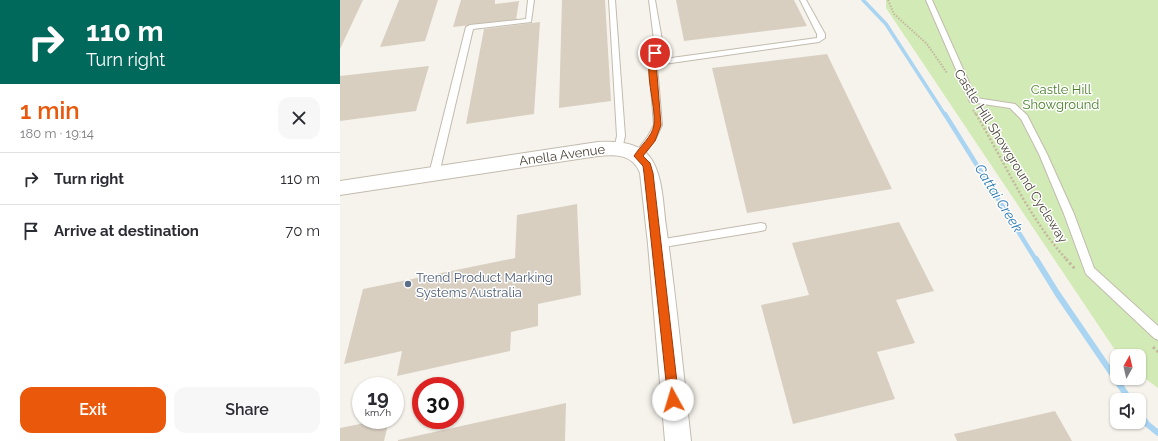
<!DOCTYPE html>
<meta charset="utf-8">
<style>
body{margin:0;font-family:Raleway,sans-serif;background:#f7f7f7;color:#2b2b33;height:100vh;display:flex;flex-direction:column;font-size:15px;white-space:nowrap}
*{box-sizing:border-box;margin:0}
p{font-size:13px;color:#7c7c81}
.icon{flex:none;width:22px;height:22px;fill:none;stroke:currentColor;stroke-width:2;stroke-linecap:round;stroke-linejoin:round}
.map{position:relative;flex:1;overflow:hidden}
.details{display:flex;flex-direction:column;background:#fff;width:340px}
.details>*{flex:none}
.banner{background:#00695c;color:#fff;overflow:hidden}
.needle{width:26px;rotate:8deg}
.tools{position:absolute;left:770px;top:349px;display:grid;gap:8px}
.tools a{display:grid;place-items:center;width:36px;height:36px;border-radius:8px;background:#fff;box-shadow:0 1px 3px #0004;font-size:20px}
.speed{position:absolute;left:12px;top:377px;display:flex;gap:8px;font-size:20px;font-weight:700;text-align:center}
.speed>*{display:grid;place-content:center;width:52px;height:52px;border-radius:50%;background:#fff;box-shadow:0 1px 3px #0004;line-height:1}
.speed small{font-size:10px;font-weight:400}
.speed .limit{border:6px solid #d22;background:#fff;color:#111}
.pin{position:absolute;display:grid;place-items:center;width:34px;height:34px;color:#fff;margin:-17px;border:2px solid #fff;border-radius:50%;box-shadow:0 1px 4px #0007}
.me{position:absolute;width:44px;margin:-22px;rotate:354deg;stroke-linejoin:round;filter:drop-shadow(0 0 3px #0008)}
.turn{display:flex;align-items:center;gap:14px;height:84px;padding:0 20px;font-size:18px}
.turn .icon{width:52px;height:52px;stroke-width:2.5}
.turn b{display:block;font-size:28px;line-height:34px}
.round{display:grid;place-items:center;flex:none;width:42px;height:42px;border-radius:12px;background:#f7f7f7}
.overview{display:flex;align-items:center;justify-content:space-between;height:68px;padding:0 20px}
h1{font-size:24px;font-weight:600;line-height:30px;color:#ea580c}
.primary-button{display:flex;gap:8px;margin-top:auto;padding:8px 20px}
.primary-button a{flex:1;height:46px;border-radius:12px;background:#ea580c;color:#fff;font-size:16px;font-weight:600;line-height:46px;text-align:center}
.primary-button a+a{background:#f7f7f7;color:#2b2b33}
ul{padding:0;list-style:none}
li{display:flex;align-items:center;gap:12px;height:52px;padding:0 20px;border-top:1px solid #e1e1e2}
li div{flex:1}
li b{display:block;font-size:15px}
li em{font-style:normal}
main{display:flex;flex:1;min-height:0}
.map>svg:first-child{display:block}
.green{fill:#d2eab5}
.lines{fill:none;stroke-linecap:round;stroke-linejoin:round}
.stream-far2{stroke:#a9d4f2;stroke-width:3.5}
.stream-far1{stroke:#a9d4f2;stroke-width:4.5}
.stream{stroke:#a9d4f2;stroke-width:6}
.building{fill:#d8cfc1}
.lane-casing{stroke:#c2bbae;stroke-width:2}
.street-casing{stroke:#c2bbae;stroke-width:2}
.path-far2{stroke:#c4b79f;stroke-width:2;stroke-dasharray:1.5 1.5;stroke-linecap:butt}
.path-far1{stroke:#c4b79f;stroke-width:2.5;stroke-dasharray:2 2;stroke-linecap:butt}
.path{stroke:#c4b79f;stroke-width:3;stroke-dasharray:2.5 2.5;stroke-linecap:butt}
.lane{fill:#fff;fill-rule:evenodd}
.street{fill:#fff;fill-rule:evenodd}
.route{fill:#ea580c;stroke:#983908}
.service-dot{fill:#5c6f8a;stroke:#fff;stroke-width:1.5}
.labels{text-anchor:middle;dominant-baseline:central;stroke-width:3;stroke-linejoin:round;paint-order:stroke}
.park-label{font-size:13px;fill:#4a7f2a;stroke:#fff}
.street-label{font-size:13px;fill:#4b4439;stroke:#fff}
.service-label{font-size:13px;fill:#4e5e75;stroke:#fff;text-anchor:start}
.water-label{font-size:14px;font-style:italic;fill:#2e7ab2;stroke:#fff}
</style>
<main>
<section class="details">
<div class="banner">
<div class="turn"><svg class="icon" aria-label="right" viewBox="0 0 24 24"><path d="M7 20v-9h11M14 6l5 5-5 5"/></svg><div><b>110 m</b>Turn right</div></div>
</div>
<div class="overview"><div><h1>1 min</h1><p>180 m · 19:14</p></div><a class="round"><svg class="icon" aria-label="close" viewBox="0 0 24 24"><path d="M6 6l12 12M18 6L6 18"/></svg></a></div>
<ul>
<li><svg class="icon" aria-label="right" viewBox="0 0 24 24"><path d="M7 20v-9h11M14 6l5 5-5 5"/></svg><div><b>Turn right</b></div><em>110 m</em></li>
<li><svg class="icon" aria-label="arrive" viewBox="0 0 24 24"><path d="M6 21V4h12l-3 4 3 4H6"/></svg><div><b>Arrive at destination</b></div><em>70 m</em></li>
</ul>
<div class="primary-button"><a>Exit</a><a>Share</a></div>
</section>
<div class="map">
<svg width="818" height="441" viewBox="0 0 818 441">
<rect width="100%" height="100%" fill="#f6f3ec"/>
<path class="green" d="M546 0H818V388L799 374V356H779L546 8Z"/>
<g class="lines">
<path class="stream-far2" d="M523 0 546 24 605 115"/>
<path class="stream-far1" d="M605 114 696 260"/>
<path class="stream" d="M696 259 717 293 790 400
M799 413 807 424 818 433"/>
</g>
<path class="building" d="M0 0H23L0 49Z
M59 0H98L85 41 40 47Z
M121 0H155V4L179 1 176 20 113 27Z
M222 0H265L271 101 219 108Z
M336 0H454L467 26 344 41Z
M200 22 194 114 126 124 144 29Z
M487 54 552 189 407 213 372 68Z
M89 66 76 111 0 121V76Z
M237 204 241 295 198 304V326L171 332 170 351 57 376 62 351 4 364 23 289 175 258 177 215Z
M559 222 594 291 556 300 575 343 537 352 555 399 453 424 421 305 469 295 452 243Z
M226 403 225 441H58V440Z
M715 411 732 441H617L614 434Z
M40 420H49L44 441H0V428Z"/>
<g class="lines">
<defs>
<path id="lane" d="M188 0H194L191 22 133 29 99 174 94 178 91 177 89 174 126 27 130 25 186 19Z
M269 0H275L285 136 282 149 278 152 274 149 277 136Z
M309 0H315L322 40 317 60 477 38V34L460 0H466L485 34V38L479 42 317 65 322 125 315 140 301 158 298 159 293 156 308 136 314 125 309 63 314 40Z
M586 0H592L636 98 675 104 687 115 707 154 734 214 754 268 818 326V340L814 338 746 274 724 214 699 154 681 119 670 108 630 102Z
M421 223 425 224 426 227 425 230 421 231 318 248 314 247 313 244 314 241 318 240Z"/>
<path id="street" d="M258 142C275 141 298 142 309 156 323 173 323 205 326 226 336 297 343 369 351 441H325L308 244 300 173C293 154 275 154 258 156L0 195V181Z"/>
</defs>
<use href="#lane" class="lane-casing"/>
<use href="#street" class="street-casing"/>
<path class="path-far2" d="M548 0 554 14 587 44 607 73
M633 110 636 115"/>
<path class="path-far1" d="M636 114C665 163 688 217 727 260"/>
<path class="path" d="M726 259 735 269
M813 347 818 352"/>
<use href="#lane" class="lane"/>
<use href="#street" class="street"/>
</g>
<path class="route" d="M312 51 318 53 316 62 321 125 315 141 303 156 310 163 313 173 339 400 337 404 333 405 329 404 328 400 304 173 303 166 294 156C300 146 312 137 314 125 316 103 303 72 312 51Z"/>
<circle class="service-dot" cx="68" cy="284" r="4"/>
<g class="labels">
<g class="park-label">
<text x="721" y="89">Castle Hill<tspan x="721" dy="15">Showground</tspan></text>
</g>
<g class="street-label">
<text transform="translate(222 155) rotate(-8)">Anella Avenue</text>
<text transform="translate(671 156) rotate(58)">Castle Hill Showground Cycleway</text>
</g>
<g class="service-label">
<text x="76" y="277">Trend Product Marking<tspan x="76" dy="15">Systems Australia</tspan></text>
</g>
<g class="water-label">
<text transform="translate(659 198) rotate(58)">Cattai Creek</text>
</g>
</g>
</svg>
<div class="tools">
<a><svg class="needle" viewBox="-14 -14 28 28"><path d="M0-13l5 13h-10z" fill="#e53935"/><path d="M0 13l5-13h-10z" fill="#7c7c81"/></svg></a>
<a><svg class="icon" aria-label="sound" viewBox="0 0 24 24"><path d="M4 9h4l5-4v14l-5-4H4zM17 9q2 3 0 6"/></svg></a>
</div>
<div class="speed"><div>19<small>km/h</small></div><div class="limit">30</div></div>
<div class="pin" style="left:315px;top:53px;background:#d93025"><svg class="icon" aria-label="arrive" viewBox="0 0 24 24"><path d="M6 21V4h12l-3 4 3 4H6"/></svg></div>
<svg class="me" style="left:333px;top:400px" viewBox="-20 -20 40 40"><circle r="19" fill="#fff"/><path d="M0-13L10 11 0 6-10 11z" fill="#ea580c"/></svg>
</div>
</main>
